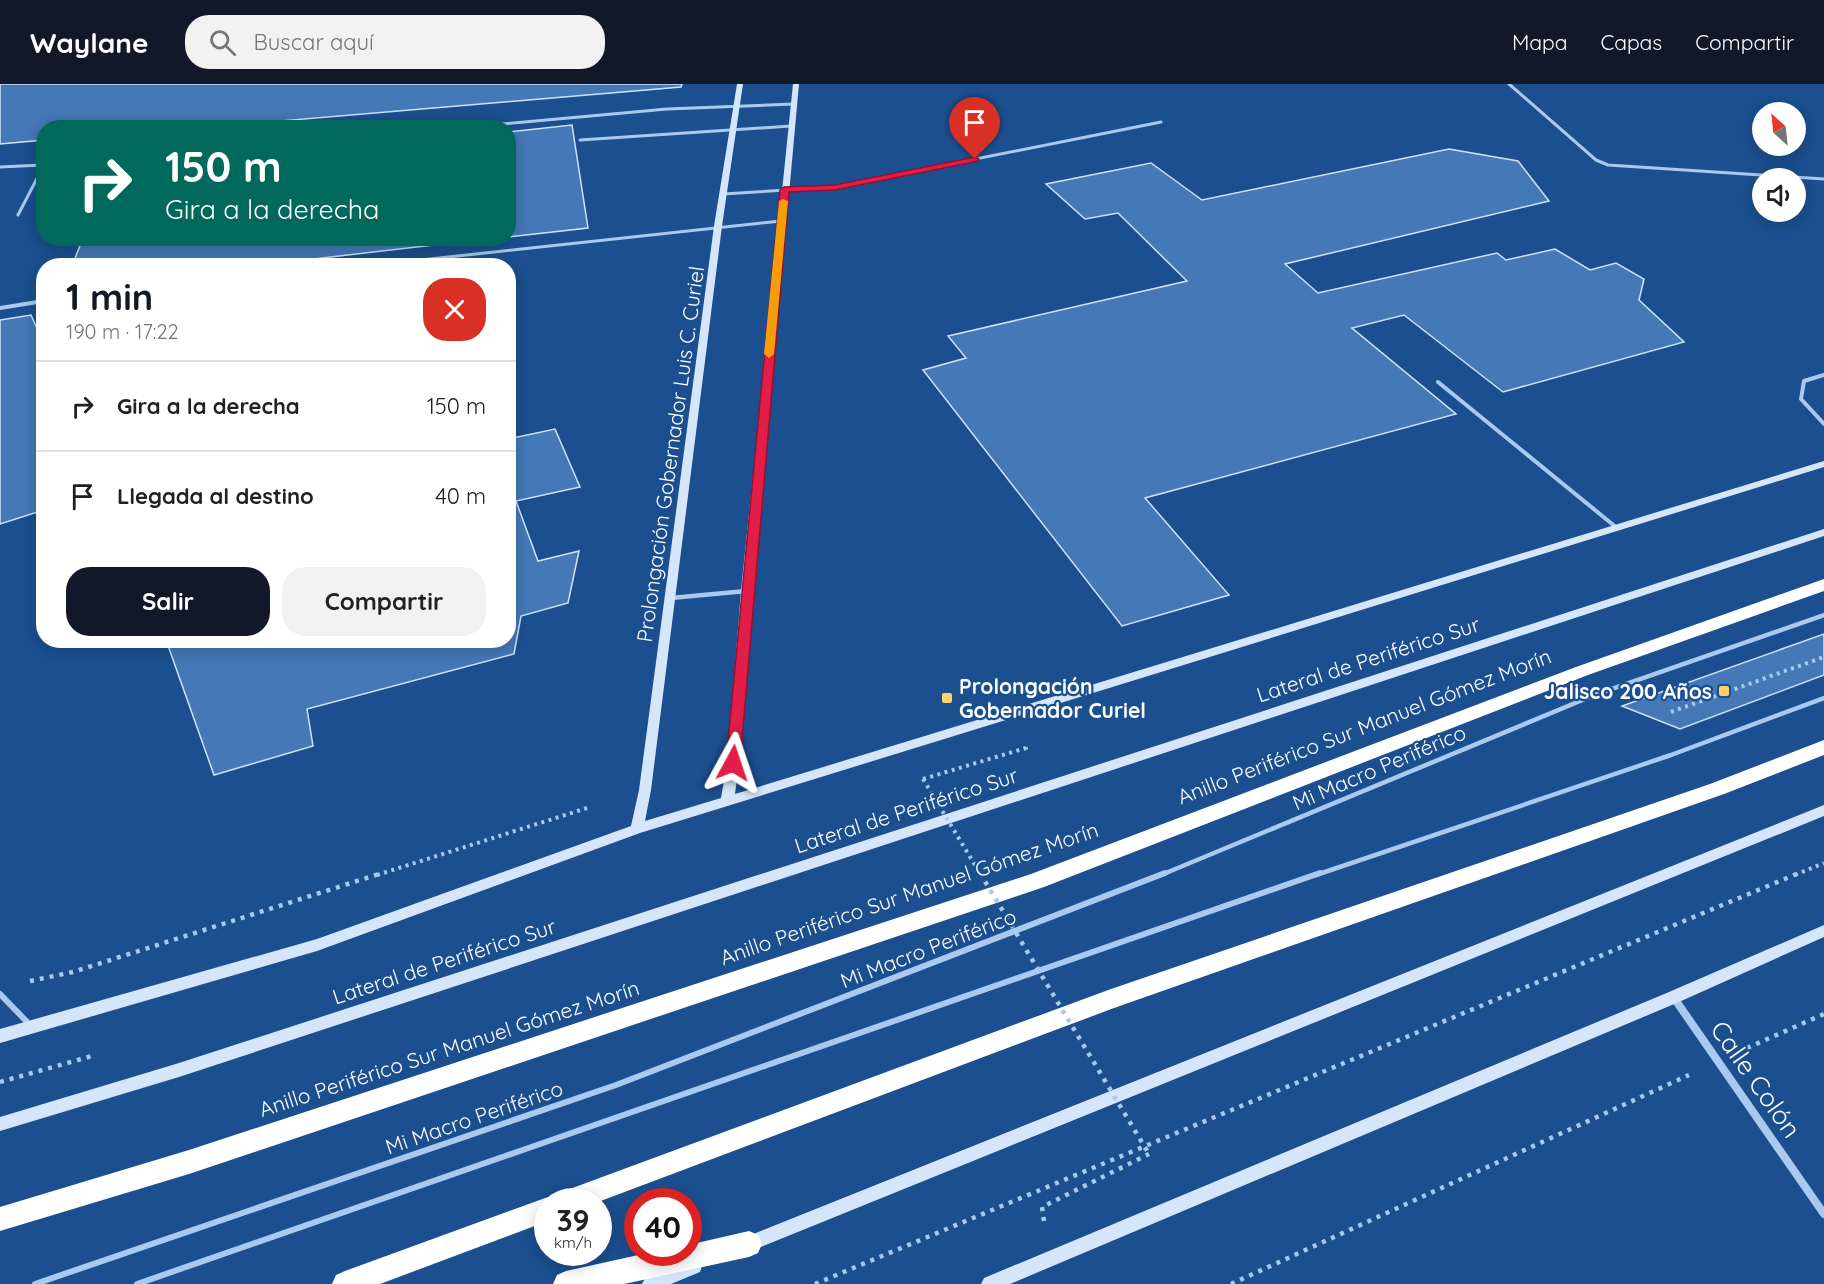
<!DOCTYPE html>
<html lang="es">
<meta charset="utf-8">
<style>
body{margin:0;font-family:Quicksand,sans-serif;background:#f2f2f2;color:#202124;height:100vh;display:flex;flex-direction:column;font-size:22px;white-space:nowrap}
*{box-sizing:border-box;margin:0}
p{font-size:20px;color:#757577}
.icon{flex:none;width:33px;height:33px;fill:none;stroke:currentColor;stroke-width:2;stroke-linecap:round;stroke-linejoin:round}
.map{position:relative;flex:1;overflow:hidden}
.panel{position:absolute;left:36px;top:174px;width:480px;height:390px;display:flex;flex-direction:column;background:#fff;border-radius:24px;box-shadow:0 3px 15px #0003}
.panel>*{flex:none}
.guide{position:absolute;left:36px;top:36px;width:480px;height:126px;border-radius:24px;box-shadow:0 3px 15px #0003;background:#00695c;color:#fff;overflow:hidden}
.needle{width:39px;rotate:333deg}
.controls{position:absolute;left:1752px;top:18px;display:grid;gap:12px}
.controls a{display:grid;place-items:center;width:54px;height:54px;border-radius:50%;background:#fff;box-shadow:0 3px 15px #0003;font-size:30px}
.speed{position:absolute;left:534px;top:1104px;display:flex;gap:12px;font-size:30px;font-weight:700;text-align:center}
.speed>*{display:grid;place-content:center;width:78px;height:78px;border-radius:50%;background:#fff;box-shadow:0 3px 15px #0003;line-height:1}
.speed small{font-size:15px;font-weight:400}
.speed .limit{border:9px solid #d22;background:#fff;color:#111}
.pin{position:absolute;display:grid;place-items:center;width:51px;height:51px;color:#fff;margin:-62px -26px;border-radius:50% 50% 50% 0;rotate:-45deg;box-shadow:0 0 6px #0007}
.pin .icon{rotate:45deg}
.me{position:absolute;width:66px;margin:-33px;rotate:5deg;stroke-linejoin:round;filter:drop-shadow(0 0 4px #0008)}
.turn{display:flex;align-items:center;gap:21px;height:126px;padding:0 30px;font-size:27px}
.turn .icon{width:78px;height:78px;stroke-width:2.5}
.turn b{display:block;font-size:42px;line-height:51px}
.round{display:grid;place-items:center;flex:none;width:63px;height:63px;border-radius:24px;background:#f2f2f2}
.summary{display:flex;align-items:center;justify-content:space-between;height:102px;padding:0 30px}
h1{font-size:36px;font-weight:700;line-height:45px;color:#111827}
.primary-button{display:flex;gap:12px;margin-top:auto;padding:12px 30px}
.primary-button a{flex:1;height:69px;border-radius:24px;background:#111827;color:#fff;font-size:24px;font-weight:700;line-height:69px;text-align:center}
.primary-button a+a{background:#f2f2f2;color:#202124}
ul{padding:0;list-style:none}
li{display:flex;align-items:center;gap:18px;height:90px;padding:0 30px;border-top:2px solid #e0e0e0}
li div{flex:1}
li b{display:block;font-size:22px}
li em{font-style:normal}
header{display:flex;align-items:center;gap:36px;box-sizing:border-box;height:84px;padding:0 30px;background:#111827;color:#fff}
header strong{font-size:28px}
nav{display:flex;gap:33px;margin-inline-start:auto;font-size:21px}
.search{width:420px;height:54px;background:#f2f2f2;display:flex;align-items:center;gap:15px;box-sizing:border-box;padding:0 21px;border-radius:24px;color:#757577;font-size:22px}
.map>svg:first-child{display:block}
.building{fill:#4478b7;stroke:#cfe3fa;stroke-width:1.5}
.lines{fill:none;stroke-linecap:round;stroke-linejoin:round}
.path-far1{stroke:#a9c9ee;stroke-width:4;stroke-dasharray:3 4.5;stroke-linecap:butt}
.path{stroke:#a9c9ee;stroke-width:4.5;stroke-dasharray:4 6;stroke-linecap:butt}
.lane-far3{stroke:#a9c9ee;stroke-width:3}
.lane-far2{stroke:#a9c9ee;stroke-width:4}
.lane-far1{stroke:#a9c9ee;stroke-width:4.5}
.lane{stroke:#a9c9ee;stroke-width:6}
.street{stroke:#a9c9ee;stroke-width:8}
.secondary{fill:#d6e6fa;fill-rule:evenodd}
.highway{fill:#fff;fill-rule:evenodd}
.path-bridge-far1{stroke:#a9c9ee;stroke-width:4;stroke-dasharray:3 4.5;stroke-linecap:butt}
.path-bridge{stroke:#a9c9ee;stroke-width:4.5;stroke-dasharray:4 6;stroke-linecap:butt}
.route{fill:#e11d48;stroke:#92132f;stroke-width:1.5}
.slow{fill:#f59e0b}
.poi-dot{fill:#ffd166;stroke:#1b4f8f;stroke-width:2}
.labels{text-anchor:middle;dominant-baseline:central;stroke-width:4.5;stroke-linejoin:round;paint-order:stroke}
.street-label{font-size:21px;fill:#fff;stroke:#1b4f8f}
.poi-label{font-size:21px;font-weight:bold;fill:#fff;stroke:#1b4f8f;text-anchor:start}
.near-street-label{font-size:26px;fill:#fff;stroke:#1b4f8f}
</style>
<header>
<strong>Waylane</strong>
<div class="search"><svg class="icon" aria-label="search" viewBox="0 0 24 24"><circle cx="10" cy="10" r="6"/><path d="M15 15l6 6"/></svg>Buscar aquí</div>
<nav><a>Mapa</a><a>Capas</a><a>Compartir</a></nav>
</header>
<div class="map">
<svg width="1824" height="1200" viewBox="0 0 1824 1200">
<rect width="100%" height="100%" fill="#1b4f8f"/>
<path class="building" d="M0 0H682L681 3 198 44H44V56L0 60Z
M572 41 588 144 508 153V48Z
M1449 65 1518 77 1549 117 1285 180 1318 209 1497 169 1506 176 1555 165 1590 186 1616 179 1644 195 1639 216 1684 258 1503 308 1404 231 1352 244 1456 330 1145 414 1229 511 1122 542 923 286 966 274 948 252 1187 197 1118 129 1085 135 1046 100 1151 79 1202 116Z
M83 154H494L253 182H72Z
M31 231 44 260V426L0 440V236Z
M555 345 580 403 516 417 538 477 579 467 568 519 521 532 514 570 307 625 313 662 214 691 166 556H508V355Z
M1824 550V591L1680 645 1622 622Z"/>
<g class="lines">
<path class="path-far1" d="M1671 628 1824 573
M923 695 1026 664 1024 660
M377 791 587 724
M1795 791 1824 779"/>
<path class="path" d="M30 897 73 888 382 789
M1747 964 1824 930
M0 998 92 972
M1044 1137 1042 1123 1149 1070
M815 1200 1799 789
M1231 1200 1689 991"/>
<path class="lane-far3" d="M1509 0 1596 76 1608 81 1824 95
M459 44 667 25 794 20
M580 56 791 42
M0 83 43 81
M723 110 835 103 1161 38
M18 131 44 81
M365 182 781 137"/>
<path class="lane-far2" d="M0 224 44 217
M1824 291 1804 297 1801 315 1824 340
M1438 298 1617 444"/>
<path class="lane-far1" d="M671 514 746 507
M1161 791 1597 610 1824 531
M1316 791 1671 671 1824 614"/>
<path class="lane" d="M0 910 30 941
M35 1200 616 1001 1165 789
M137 1200 1320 789"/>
<path class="street" d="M1674 914 1824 1130"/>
<path class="secondary" d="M737 0H743L722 142 651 706 645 737 721 714 727 679 741 507 793 0H799L753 507 739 679 735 710 1824 377V383L640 749 317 867 0 959V945L317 855 631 742 639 706 714 142Z
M1824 445V452L179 993 0 1047V1033L179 979Z
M1824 721V732L746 1169 740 1167 738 1161 740 1155 746 1153Z
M1824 841V853L1679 918 1010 1200H981L984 1194 1669 908Z
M694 1174 700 1176 702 1182 700 1188 671 1200H642L645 1194Z"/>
<path class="highway" d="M1824 495V507L1588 591 1044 803 189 1090 0 1147V1123L189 1066 1031 790 1576 583Z
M1824 656V671L1724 710 1114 924 598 1118H548V1137L380 1200H332L336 1191 345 1187 548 1113 556 1116 558 1109 567 1106 1111 905 1710 700Z
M749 1147 758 1151 762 1160 758 1169 749 1173 624 1200H553L557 1191 566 1187 652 1168H688V1161Z"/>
<path class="path-bridge-far1" d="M923 695 981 791"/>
<path class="path-bridge" d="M980 789 1149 1070"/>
</g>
<path class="route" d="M975 73 979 75 978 77 835 106 789 108 740 679 738 683H728L726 679 780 106 784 103 835 101Z"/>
<path class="slow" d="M783 115 788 117 774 270 769 274 764 270 779 117Z"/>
<g class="poi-dot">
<rect x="1718" y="601" width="12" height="12" rx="3"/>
<rect x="941" y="608" width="12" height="12" rx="3"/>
</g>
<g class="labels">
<g class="street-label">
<text transform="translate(670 370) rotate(-82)">Prolongación Gobernador Luis C. Curiel</text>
<text transform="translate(1368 575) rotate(-18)">Lateral de Periférico Sur</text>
<text transform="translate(1364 642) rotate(-21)">Anillo Periférico Sur Manuel Gómez Morín</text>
<text transform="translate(1379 683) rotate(-23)">Mi Macro Periférico</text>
<text transform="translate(906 726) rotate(-18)">Lateral de Periférico Sur</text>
<text transform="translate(909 809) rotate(-19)">Anillo Periférico Sur Manuel Gómez Morín</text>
<text transform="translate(928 864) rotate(-21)">Mi Macro Periférico</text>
<text transform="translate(444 877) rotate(-18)">Lateral de Periférico Sur</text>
<text transform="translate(449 964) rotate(-18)">Anillo Periférico Sur Manuel Gómez Morín</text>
<text transform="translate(474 1033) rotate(-19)">Mi Macro Periférico</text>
</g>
<g class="poi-label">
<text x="959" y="602">Prolongación<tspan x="959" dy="24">Gobernador Curiel</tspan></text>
<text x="1712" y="607" text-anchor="end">Jalisco 200 Años</text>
</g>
<g class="near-street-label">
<text transform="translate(1756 995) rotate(55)">Calle Colón</text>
</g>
</g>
</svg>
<div class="controls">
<a><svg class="needle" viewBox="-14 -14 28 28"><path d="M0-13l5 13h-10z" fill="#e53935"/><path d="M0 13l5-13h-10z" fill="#757577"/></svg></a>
<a><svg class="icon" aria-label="sound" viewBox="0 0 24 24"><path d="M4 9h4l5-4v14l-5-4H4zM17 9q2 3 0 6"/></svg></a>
</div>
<div class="speed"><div>39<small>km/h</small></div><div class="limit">40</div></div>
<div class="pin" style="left:975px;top:75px;background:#d93025"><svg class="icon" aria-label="arrive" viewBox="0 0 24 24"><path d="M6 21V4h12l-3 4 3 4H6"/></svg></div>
<svg class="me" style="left:733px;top:679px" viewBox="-20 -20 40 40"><path d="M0-17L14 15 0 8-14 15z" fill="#e11d48" stroke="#fff" stroke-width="4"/></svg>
<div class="guide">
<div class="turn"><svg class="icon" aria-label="right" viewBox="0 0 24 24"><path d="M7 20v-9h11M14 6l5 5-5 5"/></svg><div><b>150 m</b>Gira a la derecha</div></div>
</div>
<section class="panel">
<div class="summary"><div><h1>1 min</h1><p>190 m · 17:22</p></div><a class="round" style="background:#d93025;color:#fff"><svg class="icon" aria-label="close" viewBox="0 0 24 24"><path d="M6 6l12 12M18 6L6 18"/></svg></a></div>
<ul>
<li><svg class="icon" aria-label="right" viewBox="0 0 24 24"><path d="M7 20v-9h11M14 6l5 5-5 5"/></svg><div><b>Gira a la derecha</b></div><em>150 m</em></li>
<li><svg class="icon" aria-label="arrive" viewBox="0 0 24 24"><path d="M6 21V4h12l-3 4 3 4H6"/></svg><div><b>Llegada al destino</b></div><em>40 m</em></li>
</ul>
<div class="primary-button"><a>Salir</a><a>Compartir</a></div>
</section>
</div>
